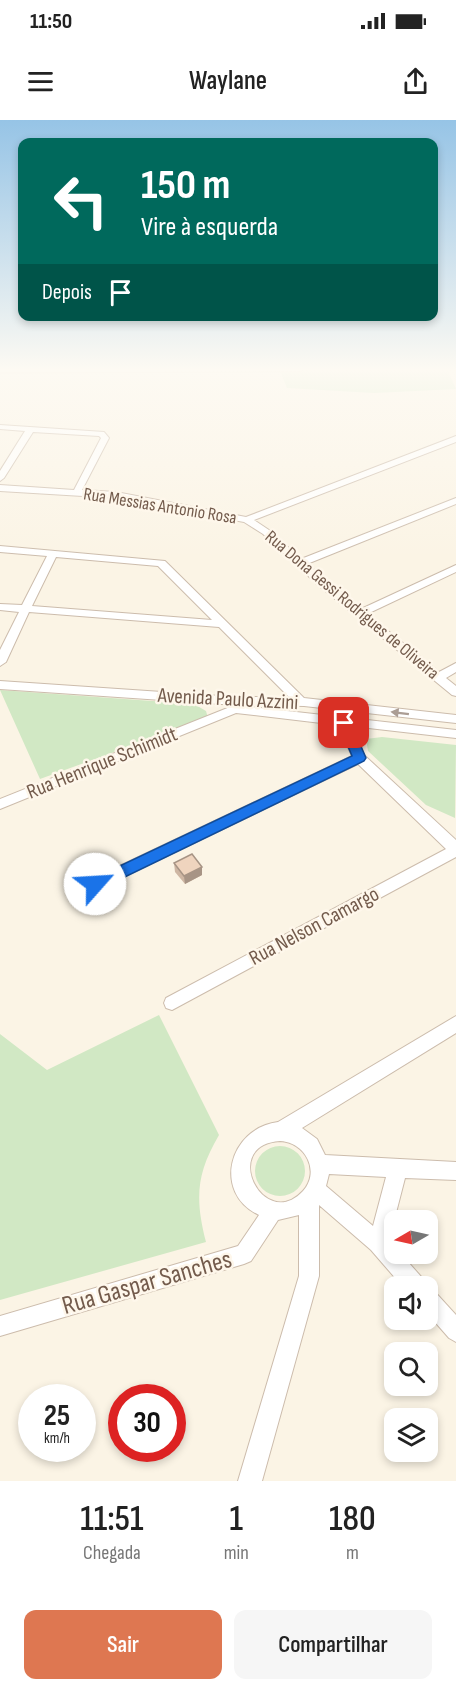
<!DOCTYPE html>
<html lang="pt">
<meta charset="utf-8">
<style>
body{margin:0;font-family:"Sofia Sans Condensed",sans-serif;background:#f6f6f6;color:#222;height:100vh;display:flex;flex-direction:column;font-size:22px;white-space:nowrap}
*{box-sizing:border-box;margin:0}
p{font-size:20px;color:#767676}
.icon{flex:none;width:33px;height:33px;fill:none;stroke:currentColor;stroke-width:2;stroke-linecap:round;stroke-linejoin:round}
.map{position:relative;height:1361px;overflow:hidden}
.details{display:flex;flex-direction:column;background:#fff;flex:1}
.details>*{flex:none}
.guide{position:absolute;left:18px;top:18px;width:420px;height:183px;border-radius:12px;box-shadow:0 3px 9px #0003;background:#00695c;color:#fff;overflow:hidden}
.needle{width:39px;rotate:261deg}
.controls{position:absolute;left:384px;top:1090px;display:grid;gap:12px}
.controls a{display:grid;place-items:center;width:54px;height:54px;border-radius:12px;background:#fff;box-shadow:0 3px 9px #0003;font-size:30px}
.speed{position:absolute;left:18px;top:1264px;display:flex;gap:12px;font-size:30px;font-weight:700;text-align:center}
.speed>*{display:grid;place-content:center;width:78px;height:78px;border-radius:50%;background:#fff;box-shadow:0 3px 9px #0003;line-height:1}
.speed small{font-size:15px;font-weight:400}
.speed .limit{border:9px solid #d22;background:#fff;color:#111}
.pin{position:absolute;display:grid;place-items:center;width:51px;height:51px;color:#fff;margin:-26px;border-radius:12px;box-shadow:0 3px 9px #0006}
.me{position:absolute;width:66px;margin:-33px;rotate:64deg;stroke-linejoin:round;filter:drop-shadow(0 0 4px #0008)}
.turn{display:flex;align-items:center;gap:21px;height:126px;padding:0 24px;font-size:27px}
.turn .icon{width:78px;height:78px;stroke-width:2.5}
.turn b{display:block;font-size:42px;line-height:51px}
.then{display:flex;align-items:center;height:57px;padding:0 24px;background:#0003;gap:12px;font-size:22px}
.eta{display:flex;justify-content:space-evenly;align-items:center;height:102px;text-align:center}
.eta b{font-size:36px;font-weight:600;line-height:42px}
.action{display:flex;gap:12px;margin-top:auto;padding:12px 24px}
.action a{flex:1;height:69px;border-radius:12px;background:#de7751;color:#fff;font-size:24px;font-weight:600;line-height:69px;text-align:center}
.action a+a{background:#f6f6f6;color:#222}
.status{display:flex;justify-content:space-between;align-items:center;height:42px;padding:0 30px;background:#fff;direction:ltr}
.status svg{height:16px;fill:currentColor}
header{display:flex;justify-content:space-between;align-items:center;height:78px;padding:0 24px;background:#fff;font-size:27px;font-weight:600}
.map>svg:first-child{display:block}
.green{fill:#d1e8c4}
.lines{fill:none;stroke-linecap:round;stroke-linejoin:round}
.minor-casing{stroke:#ccbcac;stroke-width:2}
.secondary-casing{stroke:#cfbcaa;stroke-width:3}
.minor{fill:#fff;fill-rule:evenodd}
.secondary{fill:#fff;fill-rule:evenodd}
.wall{fill:#ceb6a3}
.shaded-wall{fill:#a79485}
.building{fill:#efd4be;stroke:#a79485;stroke-width:1.5}
.oneway{fill:#ab9d94}
.route{fill:#1a73e8;stroke:#114b97;stroke-width:1.5}
.labels{text-anchor:middle;dominant-baseline:central;stroke-width:5;stroke-linejoin:round;paint-order:stroke}
.far-street-label{font-size:18px;fill:#735b4c;stroke:#fef7eb}
.street-label{font-size:21px;fill:#735b4c;stroke:#fef7eb}
.near-street-label{font-size:26px;fill:#735b4c;stroke:#fef7eb}
</style>
<div class="status"><b>11:50</b><svg viewBox="0 0 49 12"><path d="M0 12V9h3v3zM5 12V6h3v6zM10 12V3h3v9zM15 12V0h3v12zM26 1h20v11H26zM47 4h2v5h-2z"/></svg></div>
<header><svg class="icon" aria-label="menu" viewBox="0 0 24 24"><path d="M4 6h16M4 12h16M4 18h16"/></svg>Waylane<svg class="icon" aria-label="share" viewBox="0 0 24 24"><path d="M12 15V3M7 8l5-5 5 5M5 13v7h14v-7"/></svg></header>
<div class="map">
<svg width="456" height="1361" viewBox="0 0 456 1361">
<rect width="100%" height="100%" fill="#fbf4e5"/>
<path class="green" d="M280 251H448L456 269 374 273 287 268Z
M0 570 194 584 206 591 208 598 40 659Z
M382 617 456 625 455 698 426 685 368 631 366 619Z
M159 895 219 1015C196 1054 195 1079 206 1122L0 1180V914L47 950Z
M255 1051a25 25 0 1 1 50 0a25 25 0 1 1-50 0Z"/>
<g class="lines">
<defs>
<path id="minor" d="M0 305 104 312 109 318 82 370 116 372 246 397 456 316V322L254 400 269 410 301 439 456 378V384L307 444 361 489 456 445V452L367 494 439 552 456 543V552L446 558 456 566V576L452 575 318 465 263 414 244 402 116 378 0 371V365L74 370 101 318 99 316 33 312 4 358 0 361V351L25 311 0 309Z
M0 426 165 441 304 578 456 595V603L304 586 221 584 0 569V561L221 576 290 578 219 507 29 492 6 542 0 546V530L19 492 0 490V484L22 485 47 436 0 432ZM56 437 158 446 212 500 32 486Z
M235 585 456 610V618L351 606 364 635 456 720V737L172 890 166 888 164 883 166 878 446 729 358 644 100 768 95 770 90 768 88 764 90 760 352 636 338 605 236 593 0 689V679Z
M456 896V913L302 1008 317 1019 325 1035 456 1042V1060L405 1058 389 1120 394 1127V1134H401L424 1160 427 1167H403L371 1130 319 1085V1156L262 1361H238L299 1156V1095L278 1100 251 1141 244 1144 0 1216V1196L238 1126 259 1095C212 1073 229 1008 278 1002ZM280 1021C305 1022 321 1051 303 1071 264 1113 219 1025 280 1021ZM329 1054 386 1057 373 1106 326 1066Z
M428 1169 435 1172 456 1195V1222L449 1218 428 1194Z"/>
<path id="secondary" d="M0 248H305L300 251 0 252Z"/>
</defs>
<use href="#minor" class="minor-casing"/>
<use href="#secondary" class="secondary-casing"/>
<use href="#minor" class="minor"/>
<use href="#secondary" class="secondary"/>
</g>
<path class="wall" d="M174 743 202 747V755L185 764 175 752Z"/>
<path class="shaded-wall" d="M202 747V755L185 764 184 756Z"/>
<path class="building" d="M192 734 202 747 184 756 174 743Z"/>
<defs><path id="oneway-solid" d="M-6-.8H1V-3.2L6.5 0L1 3.2V.8H-6Z" transform="scale(1.5)"/></defs>
<use class="oneway" href="#oneway-solid" transform="translate(400 593) rotate(-173)"/>
<linearGradient id="sky" x2="0" y2="1"><stop stop-color="#96c4e6"/><stop offset="0.57" stop-color="#fdfaf3"/><stop offset="1" stop-color="#fdfaf3" stop-opacity="0"/></linearGradient>
<rect width="456" height="438" fill="url(#sky)"/>
<path class="route" d="M344 599 351 603 366 638 364 641 100 769H90L88 764 90 760 352 636 338 603Z"/>
<g class="labels">
<g class="far-street-label">
<text transform="translate(160 386) rotate(9)">Rua Messias Antonio Rosa</text>
<text transform="translate(352 485) rotate(40)">Rua Dona Gessi Rodrigues de Oliveira</text>
</g>
<g class="street-label">
<text transform="translate(228 579) rotate(3)">Avenida Paulo Azzini</text>
<text transform="translate(102 643) rotate(-22)">Rua Henrique Schimidt</text>
<text transform="translate(314 806) rotate(-28)">Rua Nelson Camargo</text>
</g>
<g class="near-street-label">
<text transform="translate(147 1163) rotate(-16)">Rua Gaspar Sanches</text>
</g>
</g>
</svg>
<div class="controls">
<a><svg class="needle" viewBox="-14 -14 28 28"><path d="M0-13l5 13h-10z" fill="#e53935"/><path d="M0 13l5-13h-10z" fill="#767676"/></svg></a>
<a><svg class="icon" aria-label="sound" viewBox="0 0 24 24"><path d="M4 9h4l5-4v14l-5-4H4zM17 9q2 3 0 6"/></svg></a>
<a><svg class="icon" aria-label="search" viewBox="0 0 24 24"><circle cx="10" cy="10" r="6"/><path d="M15 15l6 6"/></svg></a>
<a><svg class="icon" aria-label="layers" viewBox="0 0 24 24"><path d="M12 4l9 5-9 5-9-5zM3 14l9 5 9-5"/></svg></a>
</div>
<div class="speed"><div>25<small>km/h</small></div><div class="limit">30</div></div>
<div class="pin" style="left:344px;top:603px;background:#d93025"><svg class="icon" aria-label="arrive" viewBox="0 0 24 24"><path d="M6 21V4h12l-3 4 3 4H6"/></svg></div>
<svg class="me" style="left:95px;top:764px" viewBox="-20 -20 40 40"><circle r="19" fill="#fff"/><path d="M0-13L10 11 0 6-10 11z" fill="#1a73e8"/></svg>
<div class="guide">
<div class="turn"><svg class="icon" aria-label="left" viewBox="0 0 24 24"><path d="M17 20v-9H6M10 6l-5 5 5 5"/></svg><div><b>150 m</b>Vire à esquerda</div></div>
<div class="then">Depois<svg class="icon" aria-label="arrive" viewBox="0 0 24 24"><path d="M6 21V4h12l-3 4 3 4H6"/></svg></div>
</div>
</div>
<section class="details">
<div class="eta">
<div><b>11:51</b><p>Chegada</p></div>
<div><b>1</b><p>min</p></div>
<div><b>180</b><p>m</p></div>
</div>
<div class="action"><a>Sair</a><a>Compartilhar</a></div>
</section>
